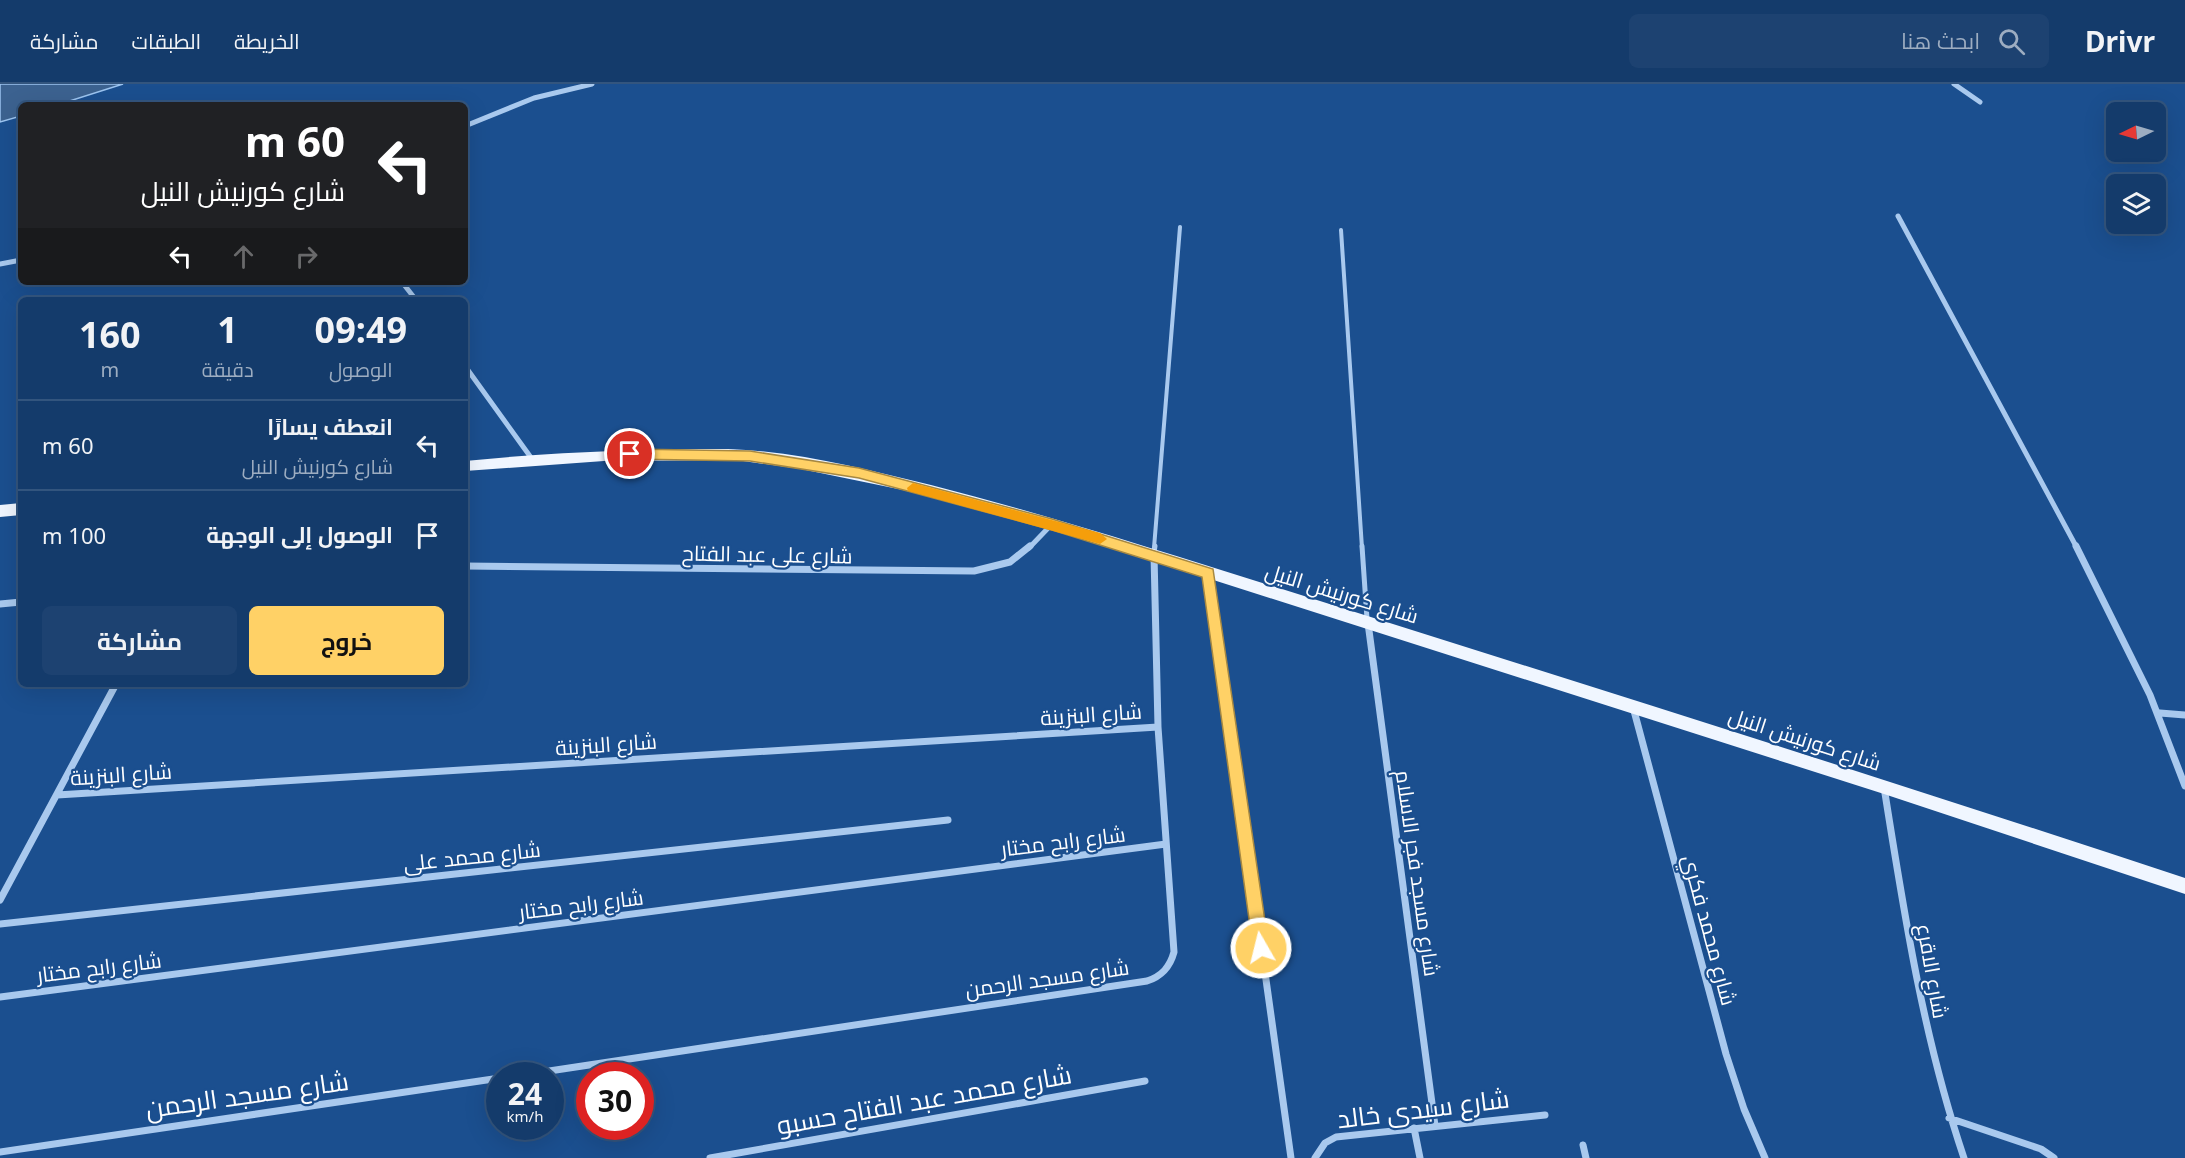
<!DOCTYPE html>
<html lang="ar">
<meta charset="utf-8">
<style>
body{margin:0;font-family:"Noto Sans",Cairo,sans-serif;background:#1d4271;color:#f1f3f6;direction:rtl;height:100vh;display:flex;flex-direction:column;font-size:22px;white-space:nowrap}
*{box-sizing:border-box;margin:0}
p{font-size:20px;color:#9dadc1}
.icon{flex:none;width:33px;height:33px;fill:none;stroke:currentColor;stroke-width:2;stroke-linecap:round;stroke-linejoin:round}
.map{position:relative;flex:1;overflow:hidden;direction:ltr}
.drawer{position:absolute;left:18px;top:213px;width:450px;height:390px;display:flex;flex-direction:column;background:#143b6b;border-radius:9px;box-shadow:0 6px 24px #0002,0 0 0 2px #33557e;direction:rtl}
.drawer>*{flex:none}
.top-card{position:absolute;left:18px;top:18px;width:450px;height:183px;border-radius:9px;box-shadow:0 6px 24px #0002,0 0 0 2px #33557e;direction:rtl;background:#202124;color:#fff;overflow:hidden}
.needle{width:39px;rotate:265deg}
.buttons{position:absolute;left:2106px;top:18px;display:grid;gap:12px}
.buttons a{display:grid;place-items:center;width:60px;height:60px;border-radius:9px;background:#143b6b;box-shadow:0 6px 24px #0002,0 0 0 2px #33557e;font-size:30px}
.speed{position:absolute;left:486px;top:978px;display:flex;gap:12px;font-size:30px;font-weight:700;text-align:center}
.speed>*{display:grid;place-content:center;width:78px;height:78px;border-radius:50%;background:#143b6b;box-shadow:0 6px 24px #0002,0 0 0 2px #33557e;line-height:1}
.speed small{font-size:15px;font-weight:400}
.speed .limit{border:9px solid #d22;background:#fff;color:#111}
.pin{position:absolute;display:grid;place-items:center;width:51px;height:51px;color:#fff;margin:-26px;border:3px solid #fff;border-radius:50%;box-shadow:0 2px 6px #0007}
.me{position:absolute;width:66px;margin:-33px;rotate:352deg;stroke-linejoin:round;filter:drop-shadow(0 0 4px #0008)}
.turn{display:flex;align-items:center;gap:21px;height:126px;padding:0 24px;font-size:27px}
.turn .icon{width:78px;height:78px;stroke-width:2.5}
.turn b{display:block;font-size:42px;line-height:51px}
.lanes{display:flex;align-items:center;height:57px;padding:0 24px;background:#0003;justify-content:center;gap:30px;direction:ltr}
.lanes .off{opacity:.35}
.eta{display:flex;justify-content:space-evenly;align-items:center;height:102px;text-align:center}
.eta b{font-size:36px;font-weight:700;line-height:42px}
.action{display:flex;gap:12px;margin-top:auto;padding:12px 24px}
.action a{flex:1;height:69px;border-radius:9px;background:#ffd166;color:#111;font-size:24px;font-weight:700;line-height:69px;text-align:center}
.action a+a{background:#1d4271;color:#f1f3f6}
ul{padding:0;list-style:none}
li{display:flex;align-items:center;gap:18px;height:90px;padding:0 24px;border-top:2px solid #33557e}
li div{flex:1}
li b{display:block;font-size:22px}
li em{font-style:normal}
header{display:flex;align-items:center;gap:36px;box-sizing:border-box;height:84px;padding:0 30px;background:#143b6b;border-bottom:2px solid #33557e}
header strong{font-size:28px}
nav{display:flex;gap:33px;margin-inline-start:auto;font-size:21px}
.search{width:420px;height:54px;background:#1d4271;display:flex;align-items:center;gap:15px;box-sizing:border-box;padding:0 21px;border-radius:9px;color:#9dadc1;font-size:22px}
.map>svg:first-child{display:block}
.water{fill:#3c6290;stroke:#9cc4f0;stroke-width:1.5}
.lines{fill:none;stroke-linecap:round;stroke-linejoin:round}
.lane-far1{stroke:#a9c9ee;stroke-width:4}
.lane{stroke:#a9c9ee;stroke-width:5}
.street-far1{stroke:#a9c9ee;stroke-width:5}
.street{stroke:#a9c9ee;stroke-width:7}
.primary{fill:#f0f6ff;fill-rule:evenodd}
.route{fill:#ffd166;stroke:#a68842;stroke-width:1.5}
.slow{fill:#f59e0b}
.labels{text-anchor:middle;dominant-baseline:central;stroke-width:4.5;stroke-linejoin:round;paint-order:stroke}
.street-label{font-size:21px;fill:#fff;stroke:#1b4f8f}
.near-street-label{font-size:26px;fill:#fff;stroke:#1b4f8f}
</style>
<header>
<strong>Drivr</strong>
<div class="search"><svg class="icon" aria-label="search" viewBox="0 0 24 24"><circle cx="10" cy="10" r="6"/><path d="M15 15l6 6"/></svg>ابحث هنا</div>
<nav><a>الخريطة</a><a>الطبقات</a><a>مشاركة</a></nav>
</header>
<div class="map">
<svg width="2185" height="1074" viewBox="0 0 2185 1074">
<rect width="100%" height="100%" fill="#1b4f8f"/>
<path class="water" d="M0 0H123L57 21H21V32L0 38Z"/>
<g class="lines">
<path class="lane-far1" d="M1341 146 1362 464
M1154 464 1180 143"/>
<path class="lane" d="M1362 462 1367 535
M1154 469 1155 462"/>
<path class="street-far1" d="M1954 0 1980 18
M465 42 534 14 592 0
M1898 132 2077 464
M0 180 21 176
M402 198 416 216
M465 282 532 375
M1029 464 1052 440"/>
<path class="street" d="M2076 462 2150 611 2185 702
M465 482 974 487 1010 478 1030 462
M1209 489 1291 1074
M0 520 21 518
M1368 539 1435 1042
M1633 623 1726 970 1744 1025 1765 1074
M2160 629 2185 631
M1884 703C1904 829 1923 953 1964 1074
M57 711 1158 643
M0 816 116 600
M0 840 948 736
M0 913 1166 760
M516 992 1147 897C1162 892 1170 883 1174 868L1158 643 1154 471
M1949 1034 2041 1065 2054 1074
M1414 1044 1420 1074
M1583 1061 1586 1074
M0 1068 500 994
M710 1074 1145 997
M1315 1074 1325 1059 1336 1053 1545 1031"/>
<path class="primary" d="M728 365C796 367 865 385 931 401 1049 431 1166 469 1282 505 1584 600 1885 695 2185 794V810L1884 710 1154 477 1005 432 903 406 801 385 736 376 604 377 465 387V377C553 368 640 365 728 365Z
M21 419V431L0 433V421Z"/>
</g>
<path class="route" d="M630 365 750 367 859 384 1052 435 1213 485 1269 864 1267 869 1261 871 1256 869 1253 864 1202 493 1052 446 859 394 750 377 630 375 624 370Z"/>
<path class="slow" d="M913 399 1100 449 1107 455 1100 460 908 407 907 404Z"/>
<g class="labels">
<g class="street-label">
<text transform="translate(767 470) rotate(1)">شارع على عبد الفتاح</text>
<text transform="translate(1342 509) rotate(17)">شارع كورنيش النيل</text>
<text transform="translate(1091 630) rotate(-4)">شارع البنزينة</text>
<text transform="translate(1805 655) rotate(18)">شارع كورنيش النيل</text>
<text transform="translate(606 660) rotate(-4)">شارع البنزينة</text>
<text transform="translate(121 690) rotate(-4)">شارع البنزينة</text>
<text transform="translate(1063 757) rotate(-7)">شارع رابح مختار</text>
<text transform="translate(472 772) rotate(-6)">شارع محمد على</text>
<text transform="translate(1418 789) rotate(82)">شارع مسجد فجر الاسلام</text>
<text transform="translate(581 820) rotate(-7)">شارع رابح مختار</text>
<text transform="translate(1710 846) rotate(75)">شارع محمد فكري</text>
<text transform="translate(99 883) rotate(-7)">شارع رابح مختار</text>
<text transform="translate(1933 887) rotate(80)">شارع الاقرع</text>
<text transform="translate(1047 894) rotate(-8)">شارع مسجد الرحمن</text>
</g>
<g class="near-street-label">
<text transform="translate(247 1010) rotate(-8)">شارع مسجد الرحمن</text>
<text transform="translate(924 1015) rotate(-10)">شارع محمد عبد الفتاح حسبو</text>
<text transform="translate(1423 1024) rotate(-7)">شارع سيدى خالد</text>
</g>
</g>
</svg>
<div class="buttons">
<a><svg class="needle" viewBox="-14 -14 28 28"><path d="M0-13l5 13h-10z" fill="#e53935"/><path d="M0 13l5-13h-10z" fill="#9dadc1"/></svg></a>
<a><svg class="icon" aria-label="layers" viewBox="0 0 24 24"><path d="M12 4l9 5-9 5-9-5zM3 14l9 5 9-5"/></svg></a>
</div>
<div class="speed"><div>24<small>km/h</small></div><div class="limit">30</div></div>
<div class="pin" style="left:630px;top:370px;background:#d93025"><svg class="icon" aria-label="arrive" viewBox="0 0 24 24"><path d="M6 21V4h12l-3 4 3 4H6"/></svg></div>
<svg class="me" style="left:1261px;top:864px" viewBox="-20 -20 40 40"><circle r="17" fill="#ffd166" stroke="#fff" stroke-width="3"/><path d="M0-11L8 9 0 5-8 9z" fill="#fff"/></svg>
<div class="top-card">
<div class="turn"><svg class="icon" aria-label="left" viewBox="0 0 24 24"><path d="M17 20v-9H6M10 6l-5 5 5 5"/></svg><div><b>60 m</b>شارع كورنيش النيل</div></div>
<div class="lanes"><svg class="icon" aria-label="left" viewBox="0 0 24 24"><path d="M17 20v-9H6M10 6l-5 5 5 5"/></svg><svg class="icon off" aria-label="ahead" viewBox="0 0 24 24"><path d="M12 20V5M6 11l6-6 6 6"/></svg><svg class="icon off" aria-label="right" viewBox="0 0 24 24"><path d="M7 20v-9h11M14 6l5 5-5 5"/></svg></div>
</div>
<section class="drawer">
<div class="eta">
<div><b>09:49</b><p>الوصول</p></div>
<div><b>1</b><p>دقيقة</p></div>
<div><b>160</b><p>m</p></div>
</div>
<ul>
<li><svg class="icon" aria-label="left" viewBox="0 0 24 24"><path d="M17 20v-9H6M10 6l-5 5 5 5"/></svg><div><b>انعطف يسارًا</b><p>شارع كورنيش النيل</p></div><em>60 m</em></li>
<li><svg class="icon" aria-label="arrive" viewBox="0 0 24 24"><path d="M6 21V4h12l-3 4 3 4H6"/></svg><div><b>الوصول إلى الوجهة</b></div><em>100 m</em></li>
</ul>
<div class="action"><a>خروج</a><a>مشاركة</a></div>
</section>
</div>
